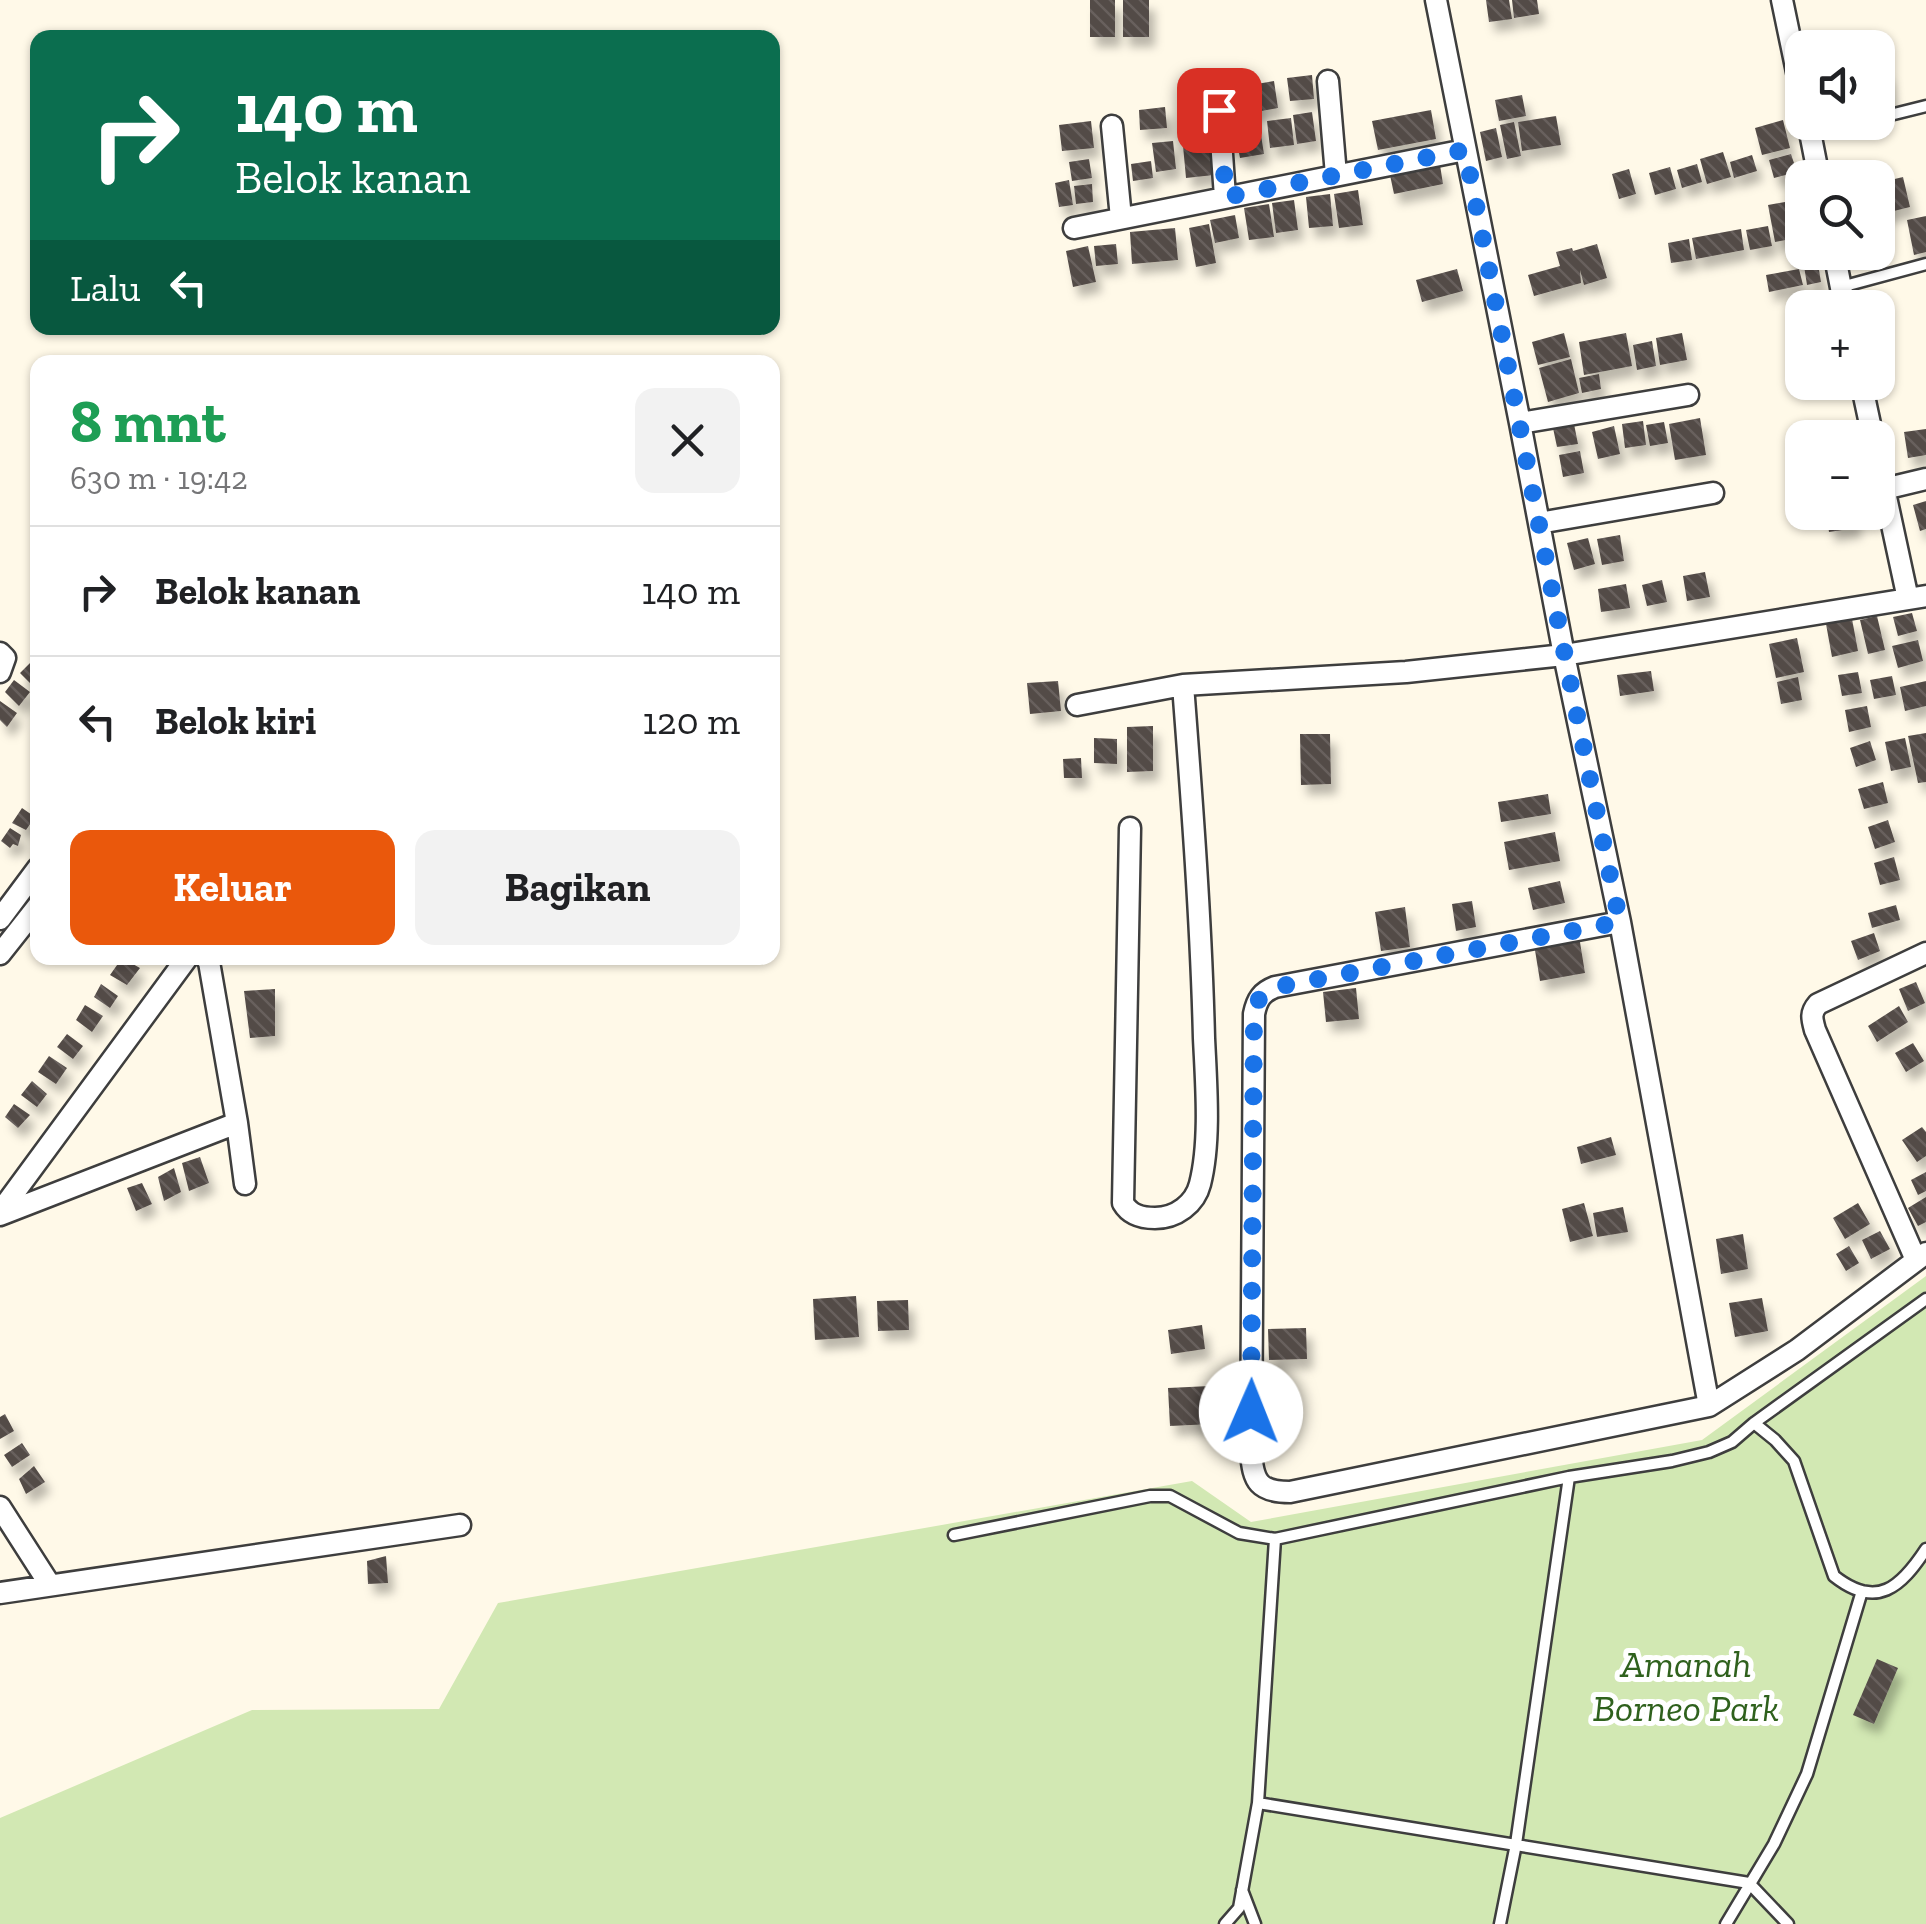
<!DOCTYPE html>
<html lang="id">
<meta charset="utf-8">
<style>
body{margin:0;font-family:"Zilla Slab",serif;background:#f2f2f2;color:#202124;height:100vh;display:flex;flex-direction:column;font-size:38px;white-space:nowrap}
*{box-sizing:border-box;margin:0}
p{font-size:32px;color:#757577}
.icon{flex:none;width:55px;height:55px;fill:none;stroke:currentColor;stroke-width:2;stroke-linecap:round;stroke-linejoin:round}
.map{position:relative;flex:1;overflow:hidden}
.drawer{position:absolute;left:30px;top:355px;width:750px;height:610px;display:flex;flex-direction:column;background:#fff;border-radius:20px;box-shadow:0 2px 8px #0004}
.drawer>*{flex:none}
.hud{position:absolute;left:30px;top:30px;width:750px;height:305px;border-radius:20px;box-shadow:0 2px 8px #0004;background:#0b6e4f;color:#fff;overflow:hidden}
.buttons{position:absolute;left:1785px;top:30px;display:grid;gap:20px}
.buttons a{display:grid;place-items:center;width:110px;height:110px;border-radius:20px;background:#fff;box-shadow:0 2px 8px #0004;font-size:50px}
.pin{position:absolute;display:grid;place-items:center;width:85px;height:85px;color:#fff;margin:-42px;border-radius:20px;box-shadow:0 5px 15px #0006}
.me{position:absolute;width:110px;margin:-55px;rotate:1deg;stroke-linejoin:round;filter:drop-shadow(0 0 8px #0008)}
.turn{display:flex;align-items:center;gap:35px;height:210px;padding:0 40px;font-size:45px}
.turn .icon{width:130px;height:130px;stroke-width:2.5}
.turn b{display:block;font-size:70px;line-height:85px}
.then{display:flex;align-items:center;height:95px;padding:0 40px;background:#0003;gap:20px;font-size:38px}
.round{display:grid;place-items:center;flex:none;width:105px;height:105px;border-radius:20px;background:#f2f2f2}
.headline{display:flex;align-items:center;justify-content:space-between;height:170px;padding:0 40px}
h1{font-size:60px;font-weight:700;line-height:75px;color:#1e9e55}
.button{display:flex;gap:20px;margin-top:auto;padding:20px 40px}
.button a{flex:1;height:115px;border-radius:20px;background:#ea580c;color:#fff;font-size:40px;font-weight:700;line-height:115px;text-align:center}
.button a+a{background:#f2f2f2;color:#202124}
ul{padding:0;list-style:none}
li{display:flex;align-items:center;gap:30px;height:130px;padding:0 40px;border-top:2px solid #e0e0e0}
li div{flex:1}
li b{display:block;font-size:38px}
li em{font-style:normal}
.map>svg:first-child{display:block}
.grass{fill:#d2e8b3}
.building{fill:url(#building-back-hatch);filter:url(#shadow)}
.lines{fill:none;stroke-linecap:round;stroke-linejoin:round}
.lane-casing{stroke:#3e3e3e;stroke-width:15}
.street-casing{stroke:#3e3e3e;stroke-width:25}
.lane{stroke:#fff;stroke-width:10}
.street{stroke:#fff;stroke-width:20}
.route{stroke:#1a73e8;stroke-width:18;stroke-dasharray:0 32.4}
.labels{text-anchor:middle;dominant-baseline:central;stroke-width:10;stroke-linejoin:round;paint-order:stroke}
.park-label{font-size:38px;font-style:italic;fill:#2f611d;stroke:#fff}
</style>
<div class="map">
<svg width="1926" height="1924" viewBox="0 0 1926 1924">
<defs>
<pattern id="building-back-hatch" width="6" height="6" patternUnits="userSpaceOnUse" patternTransform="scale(2.5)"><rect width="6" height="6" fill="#534b47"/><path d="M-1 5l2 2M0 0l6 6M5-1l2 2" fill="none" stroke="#67605d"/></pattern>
<filter id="shadow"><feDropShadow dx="6" dy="10" stdDeviation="5" flood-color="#0004"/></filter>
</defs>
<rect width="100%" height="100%" fill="#fff9e8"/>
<path class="grass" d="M1926 1276V1924H0V1818L252 1710 439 1709 498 1603 1192 1481 1251 1522 1702 1440Z"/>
<path class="building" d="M1090 0H1115V37H1090Z
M1123 0H1149V37H1123Z
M1486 0H1509L1512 19 1489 22Z
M1512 0H1537L1539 14 1514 18Z
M1857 32 1860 48H1828L1826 38Z
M1887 71 1891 103 1878 105V73Z
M1312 75 1314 99 1290 101 1287 78Z
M1274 81 1278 108 1245 114 1240 87Z
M1522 95 1526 116 1499 121 1495 100Z
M1197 101 1198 123 1179 124 1178 102Z
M1165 107 1167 128 1140 130 1139 110Z
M1431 110 1436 139 1378 150 1372 121Z
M1312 112 1316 141 1297 144 1293 115Z
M1556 116 1561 145 1522 151 1518 122Z
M1291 118 1294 145 1270 148 1267 121Z
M1783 120 1790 148 1762 155 1755 128Z
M1091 121 1094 148 1062 151 1059 125Z
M1259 122 1264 154 1240 158 1234 127Z
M1514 122 1521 156 1507 159 1500 125Z
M1496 128 1502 157 1486 161 1480 132Z
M1210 133 1214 175 1186 178 1182 135Z
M1173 141 1176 169 1156 172 1152 143Z
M1723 152 1731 177 1707 184 1700 159Z
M1791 154 1797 172 1774 178 1769 160Z
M1752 155 1757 171 1734 178 1730 162Z
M1089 159 1092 178 1072 181 1069 162Z
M1151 161 1153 178 1133 181 1131 164Z
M1697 164 1702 182 1682 188 1677 170Z
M1440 165 1443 184 1394 194 1390 175Z
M1670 167 1676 189 1655 195 1649 173Z
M1629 169 1636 194 1619 199 1612 174Z
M1903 177 1910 207 1878 215V183Z
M1069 180 1073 205 1059 207 1055 183Z
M1092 184 1093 202 1076 204 1074 186Z
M1358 190 1363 225 1339 228 1334 194Z
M1330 194 1333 226 1309 228 1306 197Z
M1802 199V237L1775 242 1768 205Z
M1294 200 1298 230 1276 233 1272 203Z
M1269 204 1274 237 1249 240 1244 208Z
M1235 215 1239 238 1215 243 1210 220Z
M1926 216V252L1914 255 1907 220Z
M1209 224 1216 263 1196 267 1189 228Z
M1768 226 1772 246 1750 250 1746 230Z
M1175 228 1178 260 1132 264 1130 232Z
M1741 229 1744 250 1696 259 1692 238Z
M1689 239 1692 260 1671 263 1668 243Z
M1116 244 1118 264 1096 266 1094 246Z
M1597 244 1607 278 1584 285 1580 270 1581 283 1534 296 1528 275 1560 266 1556 252 1572 248 1573 251Z
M1802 244V252H1809L1811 261 1792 265 1788 247Z
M1088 246 1096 282 1073 287 1066 251Z
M1818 264 1821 282 1807 285 1804 266Z
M1457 269 1463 291 1422 302 1416 280Z
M1799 269 1803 285 1769 292 1766 275Z
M1564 333 1570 357 1538 365 1532 342Z
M1626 333 1632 366 1584 375 1579 342Z
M1682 333 1687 360 1660 365 1656 338Z
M1652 341 1656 366 1637 370 1633 345Z
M1571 359 1579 393 1548 402 1539 368Z
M1599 374 1601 389 1582 393 1579 378Z
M1700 418 1706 455 1675 460 1669 424Z
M1643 421 1646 445 1625 448 1622 424Z
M1664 422 1668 443 1650 446 1646 425Z
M1574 424 1578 444 1557 447 1553 428Z
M1614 426 1620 454 1598 459 1592 432Z
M1926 429V455L1908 458 1904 432Z
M1580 451 1584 473 1563 477 1559 455Z
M1926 501V529L1920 531 1913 505Z
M1826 512H1854L1856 528 1829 532Z
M1620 535 1624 561 1602 565 1597 539Z
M1588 538 1595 564 1574 570 1567 543Z
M1705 572 1710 597 1687 601 1683 576Z
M1662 580 1667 602 1647 606 1642 585Z
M1626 584 1630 608 1601 612 1598 589Z
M1912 613 1917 631 1898 636 1893 617Z
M1877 616 1885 650 1868 654 1860 620Z
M1852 619 1858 651 1832 657 1826 624Z
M1797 638 1804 672 1776 678 1769 644Z
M1918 640 1923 661 1898 668 1892 646Z
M31 662 38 669V684L35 688 20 673Z
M1651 671 1654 691 1620 696 1617 675Z
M1858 672 1862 693 1842 696 1838 675Z
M1892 676 1896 695 1874 699 1870 680Z
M1798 677 1802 700 1781 704 1777 682Z
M14 680 30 692 19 706 5 692Z
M1058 681 1061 711 1030 714 1027 683Z
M1926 681V706L1905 711 1900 687Z
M0 701 17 713 7 727 0 720Z
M1867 706 1871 727 1849 732 1845 710Z
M1153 726V771L1127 772V727Z
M1926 733V782L1918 783 1908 736Z
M1300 734H1330L1331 784 1301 785Z
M1094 738 1117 739V764L1094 763Z
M1905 738 1911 767 1891 771 1885 742Z
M1870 741 1876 760 1856 767 1850 748Z
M1081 758 1082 778H1064L1063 759Z
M1883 782 1888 803 1864 809 1858 789Z
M1548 794 1551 814 1501 822 1498 802Z
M22 808 35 817 26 830 12 823Z
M1888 820 1895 842 1875 849 1868 827Z
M10 828 21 835 18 846 13 844 10 848 1 841Z
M1555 832 1560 861 1509 870 1504 842Z
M1894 857 1900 880 1880 885 1874 863Z
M1560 881 1565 903 1533 910 1528 888Z
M1472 901 1476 927 1456 931 1452 904Z
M1896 905 1900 920 1872 928 1868 913Z
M1405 907 1410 947 1381 951 1375 912Z
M1874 933 1880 951 1858 960 1851 941Z
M1579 936 1585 973 1540 981 1534 944Z
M122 958 140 968 127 985 110 975Z
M1916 982 1925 1003 1908 1011 1899 989Z
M101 984 118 996 110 1008 94 997Z
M1356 988 1359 1019 1326 1022 1323 992Z
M275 989V1036L250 1038 244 991Z
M85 1005 103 1016 92 1032 76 1020Z
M1899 1006 1908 1022 1877 1042 1868 1026Z
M67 1034 83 1046 73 1059 57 1047Z
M1913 1043 1924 1061 1906 1072 1895 1053Z
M49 1056 67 1068 56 1084 38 1072Z
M32 1081 47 1094 37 1107 21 1095Z
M14 1104 30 1115 18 1128 5 1117Z
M1922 1127 1926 1132V1156L1917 1162 1902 1140Z
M1611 1137 1616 1155 1581 1164 1577 1147Z
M200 1157 209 1183 189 1191 182 1163Z
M174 1168 181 1192 164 1201 158 1177Z
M1926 1172V1191L1918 1195 1911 1180Z
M142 1183 152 1204 136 1211 127 1188Z
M1926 1197V1222L1918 1226 1908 1208Z
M1584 1203 1593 1236 1570 1242 1562 1209Z
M1858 1203 1870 1224 1845 1239 1833 1218Z
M1623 1207 1628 1232 1597 1237 1593 1213Z
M1880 1231 1890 1249 1871 1259 1862 1240Z
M1743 1234 1748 1269 1721 1274 1716 1239Z
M1849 1246 1859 1263 1846 1271 1836 1254Z
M856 1296 859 1337 815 1340 813 1299Z
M1762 1298 1768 1331 1735 1337 1729 1303Z
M908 1300 909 1330 878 1331 877 1301Z
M1202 1325 1205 1349 1171 1354 1168 1330Z
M1306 1328 1307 1359 1269 1360 1268 1329Z
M1210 1386 1212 1424 1170 1426 1168 1388Z
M5 1414 14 1431 0 1439V1417Z
M22 1443 30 1455 12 1467 4 1455Z
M34 1466 45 1482 26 1494 19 1479Z
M386 1556 388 1583 368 1584 367 1561Z
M1877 1659 1898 1668 1874 1724 1853 1715Z"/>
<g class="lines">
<defs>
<path id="lane" d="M1878 118 1926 106
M1811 135 1861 122
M1841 287 1926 264
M1754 1423 1775 1440 1794 1461 1834 1576C1877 1610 1901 1587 1926 1549
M954 1535 1150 1496H1170L1239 1533 1275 1539 1569 1477 1672 1461 1709 1452 1732 1442 1754 1423 1926 1299
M1258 1803 1749 1883 1788 1924
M1242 1890 1255 1924
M1225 1924 1239 1908 1258 1803 1275 1539
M1500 1924 1516 1844 1569 1477
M1726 1924 1774 1844 1807 1774 1862 1591"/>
<path id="street" d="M1436 0 1520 423 1564 655 1620 922 1709 1406
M1782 0 1802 96
M1328 81 1336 175
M1219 111 1225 197
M1808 122 1819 178
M1112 126 1121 218
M1074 228 1465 150
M1834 252 1845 308
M1861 382 1873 438
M1520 423 1688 395
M1878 460 1908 599
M1884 489 1926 479
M1539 523 1713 493
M0 653 5 658 0 672
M1077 705 1183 685 1406 672 1564 655 1926 596
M1130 828 1123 1203C1130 1215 1141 1218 1155 1218 1176 1218 1195 1204 1200 1184 1211 1141 1206 1082 1204 1038 1201 920 1192 802 1183 685
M0 919 38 868
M1620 922 1275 987C1262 992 1257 999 1254 1014L1251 1452C1253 1482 1259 1492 1290 1492L1709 1406 1797 1350 1926 1253
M0 954 38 906
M237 1123 245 1184
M0 1212 187 958
M0 1215 237 1123 209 962 206 958
M1916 1260 1815 1030C1812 1019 1810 1013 1818 1004L1926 953
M0 1507 50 1585
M0 1593 460 1525"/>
</defs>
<use href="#lane" class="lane-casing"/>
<use href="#street" class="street-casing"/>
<use href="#lane" class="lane"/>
<use href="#street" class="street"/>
</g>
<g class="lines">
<path class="route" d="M1219 110 1226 197 1465 150C1517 407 1565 666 1620 922L1276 987C1262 992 1257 999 1254 1014L1251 1412"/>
</g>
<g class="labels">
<g class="park-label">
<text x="1686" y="1664">Amanah<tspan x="1686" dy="44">Borneo Park</tspan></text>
</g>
</g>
</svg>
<div class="buttons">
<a><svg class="icon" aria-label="sound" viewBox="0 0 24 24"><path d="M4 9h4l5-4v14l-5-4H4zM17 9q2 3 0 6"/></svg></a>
<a><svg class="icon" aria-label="search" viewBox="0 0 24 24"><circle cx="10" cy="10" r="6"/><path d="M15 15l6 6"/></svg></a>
<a>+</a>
<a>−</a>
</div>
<div class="pin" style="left:1219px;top:110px;background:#d93025"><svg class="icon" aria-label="arrive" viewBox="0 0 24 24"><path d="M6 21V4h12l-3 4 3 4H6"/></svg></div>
<svg class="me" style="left:1251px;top:1412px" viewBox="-20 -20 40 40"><circle r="19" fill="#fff"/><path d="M0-13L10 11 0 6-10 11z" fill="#1a73e8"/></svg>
<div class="hud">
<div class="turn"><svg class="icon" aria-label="right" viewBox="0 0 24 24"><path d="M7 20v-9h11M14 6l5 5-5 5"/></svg><div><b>140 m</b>Belok kanan</div></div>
<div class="then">Lalu<svg class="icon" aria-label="left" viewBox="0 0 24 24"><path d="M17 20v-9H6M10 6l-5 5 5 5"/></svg></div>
</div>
<section class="drawer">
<div class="headline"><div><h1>8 mnt</h1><p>630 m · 19:42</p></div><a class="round"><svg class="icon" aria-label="close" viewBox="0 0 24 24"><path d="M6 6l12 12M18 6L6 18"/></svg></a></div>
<ul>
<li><svg class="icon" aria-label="right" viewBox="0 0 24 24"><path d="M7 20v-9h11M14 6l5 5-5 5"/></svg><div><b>Belok kanan</b></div><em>140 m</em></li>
<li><svg class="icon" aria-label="left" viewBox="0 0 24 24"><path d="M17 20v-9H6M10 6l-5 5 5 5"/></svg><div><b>Belok kiri</b></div><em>120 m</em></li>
</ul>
<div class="button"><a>Keluar</a><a>Bagikan</a></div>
</section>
</div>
